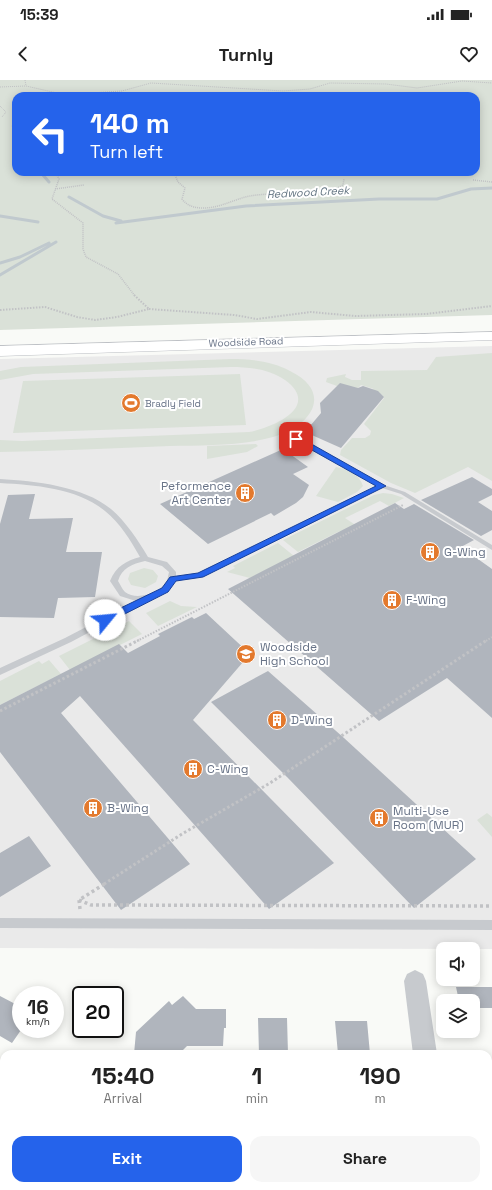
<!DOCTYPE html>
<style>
body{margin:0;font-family:"Space Grotesk",sans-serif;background:#f6f6f6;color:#222;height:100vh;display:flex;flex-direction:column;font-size:15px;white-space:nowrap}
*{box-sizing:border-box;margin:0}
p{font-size:13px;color:#767676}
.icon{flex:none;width:22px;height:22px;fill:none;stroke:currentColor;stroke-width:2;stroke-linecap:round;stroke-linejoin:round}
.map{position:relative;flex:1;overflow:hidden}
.details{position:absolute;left:0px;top:970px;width:492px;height:140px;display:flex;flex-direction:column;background:#fff;border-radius:12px 12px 0 0;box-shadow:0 2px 10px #0003}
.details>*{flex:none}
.top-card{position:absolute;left:12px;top:12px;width:468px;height:84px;border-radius:12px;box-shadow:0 2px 10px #0003;background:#2563eb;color:#fff;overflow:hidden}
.fabs{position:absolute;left:436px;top:862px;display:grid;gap:8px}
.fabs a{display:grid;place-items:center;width:44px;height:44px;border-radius:8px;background:#fff;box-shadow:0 2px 10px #0003;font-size:20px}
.speed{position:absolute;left:12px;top:906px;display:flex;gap:8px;font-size:20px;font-weight:700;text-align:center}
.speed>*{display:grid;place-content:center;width:52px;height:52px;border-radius:50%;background:#fff;box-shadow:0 2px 10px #0003;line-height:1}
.speed small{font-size:10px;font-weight:400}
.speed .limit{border:2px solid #111;border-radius:6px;background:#fff;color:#111}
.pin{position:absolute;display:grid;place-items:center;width:34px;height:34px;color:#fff;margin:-17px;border-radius:8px;box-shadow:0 2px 6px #0006}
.me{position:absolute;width:44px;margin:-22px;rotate:62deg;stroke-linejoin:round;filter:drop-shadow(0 0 3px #0008)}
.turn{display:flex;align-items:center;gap:14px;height:84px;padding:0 12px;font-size:18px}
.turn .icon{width:52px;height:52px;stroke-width:2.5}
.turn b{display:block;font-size:28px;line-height:34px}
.eta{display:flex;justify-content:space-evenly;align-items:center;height:68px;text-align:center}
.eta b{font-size:24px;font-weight:800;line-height:28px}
.action{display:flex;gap:8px;margin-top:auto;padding:8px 12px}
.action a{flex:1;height:46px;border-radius:12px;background:#2563eb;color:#fff;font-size:16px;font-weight:800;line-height:46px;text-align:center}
.action a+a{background:#f6f6f6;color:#222}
.status{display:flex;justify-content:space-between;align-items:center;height:28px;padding:0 20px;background:#fff;direction:ltr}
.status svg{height:11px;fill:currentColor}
header{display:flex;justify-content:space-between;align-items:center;height:52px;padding:0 12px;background:#fff;font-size:18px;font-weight:800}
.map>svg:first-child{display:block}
.built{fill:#eaeaea}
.green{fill:#dae1d8;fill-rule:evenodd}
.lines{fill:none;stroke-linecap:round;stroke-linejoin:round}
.stream-far1{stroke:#c0c9ce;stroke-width:2.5}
.stream{stroke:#c0c9ce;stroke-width:3}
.building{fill:#b0b5bd}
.primary-casing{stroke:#babdc2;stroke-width:1}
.path-far4{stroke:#c1c2c5;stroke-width:1;stroke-dasharray:1 1;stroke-linecap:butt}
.path-far3{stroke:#c1c2c5;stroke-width:1.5;stroke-dasharray:1 1;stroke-linecap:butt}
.path-far2{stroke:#c1c2c5;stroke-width:2;stroke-dasharray:1.5 1.5;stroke-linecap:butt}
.path-far1{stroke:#c1c2c5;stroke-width:3;stroke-dasharray:2.5 2.5;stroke-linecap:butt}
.path{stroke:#c1c2c5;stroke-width:3.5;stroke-dasharray:3 3;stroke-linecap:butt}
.lane{fill:#c7cace;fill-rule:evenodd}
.street{fill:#c7cace;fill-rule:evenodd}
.primary{fill:#fff;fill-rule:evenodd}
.route{fill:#2563eb;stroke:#184099}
.labels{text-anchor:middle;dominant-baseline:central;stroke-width:4;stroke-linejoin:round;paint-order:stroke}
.far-street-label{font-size:10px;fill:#697488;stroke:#fff}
.far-poi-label{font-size:10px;fill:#697488;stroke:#fff;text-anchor:start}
.far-water-label{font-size:11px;font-style:italic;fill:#647583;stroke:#fff}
.poi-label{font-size:12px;fill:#697488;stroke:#fff;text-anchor:start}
</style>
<div class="status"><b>15:39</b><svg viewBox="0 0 49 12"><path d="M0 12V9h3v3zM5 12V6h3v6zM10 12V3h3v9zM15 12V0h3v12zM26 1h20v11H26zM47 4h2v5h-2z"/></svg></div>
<header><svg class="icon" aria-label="back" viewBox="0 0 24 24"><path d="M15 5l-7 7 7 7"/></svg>Turnly<svg class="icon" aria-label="heart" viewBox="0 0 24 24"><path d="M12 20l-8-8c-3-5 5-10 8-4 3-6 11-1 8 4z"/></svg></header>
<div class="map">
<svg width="492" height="1110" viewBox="0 0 492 1110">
<rect width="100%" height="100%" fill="#f9faf7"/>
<path class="built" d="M492 266V869L0 868V279Z"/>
<path class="green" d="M0 0H492V235L0 250ZM16 16H476V92H16Z
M492 273V401L468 387 415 413 391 403 340 375 341 370 352 358H365L370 355 371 351 364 344 384 318 382 315 371 311 374 309 361 305 358 308 337 306 326 302 327 298 346 294 345 297 352 300H361V291L427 290 436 277Z
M231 279C251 279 272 281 290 291 335 313 310 347 273 357 242 366 203 365 170 366 113 368 57 371 0 372V360L22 361 249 352C272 348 322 327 285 300 269 289 249 287 231 287L33 294 0 300V291L21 287Z
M240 294 246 345 13 353 23 301Z
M256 364 258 366 247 372 207 379V366Z
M336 387C348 389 359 394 363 406L357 412 338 422 316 416Z
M383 413 392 414 404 418 389 426 380 421 345 438 357 446 338 452 298 472 283 460 374 415Z
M278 463 294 476 250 498 227 492 235 488 233 486Z
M144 488 153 490 158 496 156 502 145 508 131 505 128 499 130 493Z
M170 521 181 526 197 527 158 546 146 533Z
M129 541 142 554 70 590 59 576Z
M49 580 61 594 0 625V601L39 581 42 584Z
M487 733 492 737V757L477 740Z"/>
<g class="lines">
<path class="stream-far1" d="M13 46 16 57
M41 92 44 96"/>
<path class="stream" d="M43 95 49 102
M69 117 103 136 121 141
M0 136 38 142
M116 143 246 126 379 119H437L471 109 492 108
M0 183 20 177 49 163
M0 195 56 162"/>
</g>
<path class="building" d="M340 303 358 308 363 306 378 311 384 317 341 368 305 352 321 333 320 323Z
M283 369 308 387 293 394 309 405 303 417 296 423 274 436 271 433 208 464 160 424Z
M472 397 492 409V415L478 422 492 431V450L481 456 421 420Z
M35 414 29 439 73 438 66 472H102L95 517 58 518 54 538 0 537V444L8 415Z
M395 423 404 429 414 424 474 460 461 467 492 489V638L447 598 379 641 228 509Z
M206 533 250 574 193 640 334 783 269 829 80 616 61 633 190 784 121 830 0 672V625L119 564 128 573 160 556 158 554 192 537 194 539Z
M268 591 344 658 476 779 414 828 287 697 211 622Z
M29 756 51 786 0 817V773Z
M456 907H492V928H473V921H459Z
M0 916 21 927V950L12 963 0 956Z
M183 916 196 929H226V948H224L223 966H187L179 974H134L136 952 169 921 172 925Z
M258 938H287L288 974H259Z
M335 941H367L370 974H338Z"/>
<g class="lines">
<defs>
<path id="primary" d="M492 252V260L0 276V266Z"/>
</defs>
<use href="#primary" class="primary-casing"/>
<path class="path-far4" d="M25 0 26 6 57 13 76 14 122 11 151 3 283 11 310 9 330 3 386 4 417 8 462 1 492 3
M0 7 26 6
M0 26 6 32 2 37
M56 92 58 96"/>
<path class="path-far3" d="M57 95 59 99 52 119 83 143V169L86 177 118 194 135 216
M175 95 178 102 185 108 182 119C187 126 195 128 203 128 221 128 234 119 250 116 282 110 313 122 343 105L344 99
M473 100 492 102
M55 109 84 105"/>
<path class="path-far2" d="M149 229 234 235 257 239 311 232 355 236 426 234 492 226
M0 230 45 227 77 237 95 240 117 237 149 229 134 215
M137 561 403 425
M486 561 492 557"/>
<path class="path-far1" d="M0 631 139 560
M104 804 182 754 270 703 487 560"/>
<path class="path" d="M79 820 91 825 492 826
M80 829 79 820 106 803"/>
<path class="lane" d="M297 357 384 405 405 412 492 465V470L401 414 382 408 203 497 175 501 165 512 71 562 0 595V588L65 558 136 521 120 516 110 501C116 486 126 481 140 477 131 461 120 443 105 431 77 408 35 405 0 403V399C35 401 83 406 111 429 126 442 138 460 148 477L167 482 176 492V496L198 493 377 406 295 360 294 359ZM145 481 162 486 169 492C168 496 168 499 166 502 159 513 137 521 125 512 122 509 120 504 118 501 122 488 132 484 145 481Z
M0 838 492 840V850L0 848Z"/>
<path class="street" d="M415 890 423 894 426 901 437 974H413L404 901 407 894Z
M429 1106H455V1110H429Z"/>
<use href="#primary" class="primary"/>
</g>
<path class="route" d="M294 357H299L386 406 203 497 176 501 168 512 109 542H102V537L162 508 170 497 198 493 376 406 294 360Z"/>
<defs>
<symbol id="stadium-disc" viewBox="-11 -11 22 22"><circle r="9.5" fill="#e3792d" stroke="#fff"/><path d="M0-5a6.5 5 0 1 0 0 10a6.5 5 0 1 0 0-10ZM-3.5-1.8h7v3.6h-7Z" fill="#fff"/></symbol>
<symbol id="building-disc" viewBox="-11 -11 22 22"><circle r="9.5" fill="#e3792d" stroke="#fff"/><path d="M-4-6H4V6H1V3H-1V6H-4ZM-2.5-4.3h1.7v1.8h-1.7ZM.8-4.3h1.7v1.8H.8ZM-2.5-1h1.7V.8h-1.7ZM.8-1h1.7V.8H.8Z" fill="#fff"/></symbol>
<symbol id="school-disc" viewBox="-11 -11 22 22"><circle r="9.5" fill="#e3792d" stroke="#fff"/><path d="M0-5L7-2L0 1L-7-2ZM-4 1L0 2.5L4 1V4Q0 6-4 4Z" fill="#fff"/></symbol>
</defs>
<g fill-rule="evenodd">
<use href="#stadium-disc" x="120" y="312" width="22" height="22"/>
<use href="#building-disc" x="234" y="402" width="22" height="22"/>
<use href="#building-disc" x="419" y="461" width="22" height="22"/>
<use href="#building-disc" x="381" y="509" width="22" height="22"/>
<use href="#school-disc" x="235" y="563" width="22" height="22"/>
<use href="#building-disc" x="266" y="629" width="22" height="22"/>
<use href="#building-disc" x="182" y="678" width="22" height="22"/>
<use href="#building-disc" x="82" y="717" width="22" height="22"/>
<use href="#building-disc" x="368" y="727" width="22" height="22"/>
</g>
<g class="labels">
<g class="far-street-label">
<text transform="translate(246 262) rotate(-2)">Woodside Road</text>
</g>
<g class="far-poi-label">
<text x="145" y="323">Bradly Field</text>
</g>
<g class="far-water-label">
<text transform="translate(308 112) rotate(-3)">Redwood Creek</text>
</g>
<g class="poi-label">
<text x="231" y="406" text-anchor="end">Peformence<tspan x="231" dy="14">Art Center</tspan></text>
<text x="444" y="472">G-Wing</text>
<text x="406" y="520">F-Wing</text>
<text x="260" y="567">Woodside<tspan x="260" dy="14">High School</tspan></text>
<text x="291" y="640">D-Wing</text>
<text x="207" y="689">C-Wing</text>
<text x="107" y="728">B-Wing</text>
<text x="393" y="731">Multi-Use<tspan x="393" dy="14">Room (MUR)</tspan></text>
</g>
</g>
</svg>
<div class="fabs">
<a><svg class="icon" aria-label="sound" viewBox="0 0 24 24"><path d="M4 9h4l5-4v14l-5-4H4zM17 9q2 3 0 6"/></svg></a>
<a><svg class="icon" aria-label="layers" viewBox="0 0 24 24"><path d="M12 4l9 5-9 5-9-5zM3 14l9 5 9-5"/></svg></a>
</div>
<div class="speed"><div>16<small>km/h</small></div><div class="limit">20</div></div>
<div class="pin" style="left:296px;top:359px;background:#d93025"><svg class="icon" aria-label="arrive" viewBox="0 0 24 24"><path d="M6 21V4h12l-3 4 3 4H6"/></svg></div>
<svg class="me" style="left:105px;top:540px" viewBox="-20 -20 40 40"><circle r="19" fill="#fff"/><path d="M0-13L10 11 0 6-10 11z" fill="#2563eb"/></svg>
<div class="top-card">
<div class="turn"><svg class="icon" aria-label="left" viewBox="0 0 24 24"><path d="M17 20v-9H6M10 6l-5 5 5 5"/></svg><div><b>140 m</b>Turn left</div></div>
</div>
<section class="details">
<div class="eta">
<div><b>15:40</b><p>Arrival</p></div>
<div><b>1</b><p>min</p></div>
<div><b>190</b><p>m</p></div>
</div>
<div class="action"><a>Exit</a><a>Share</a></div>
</section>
</div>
